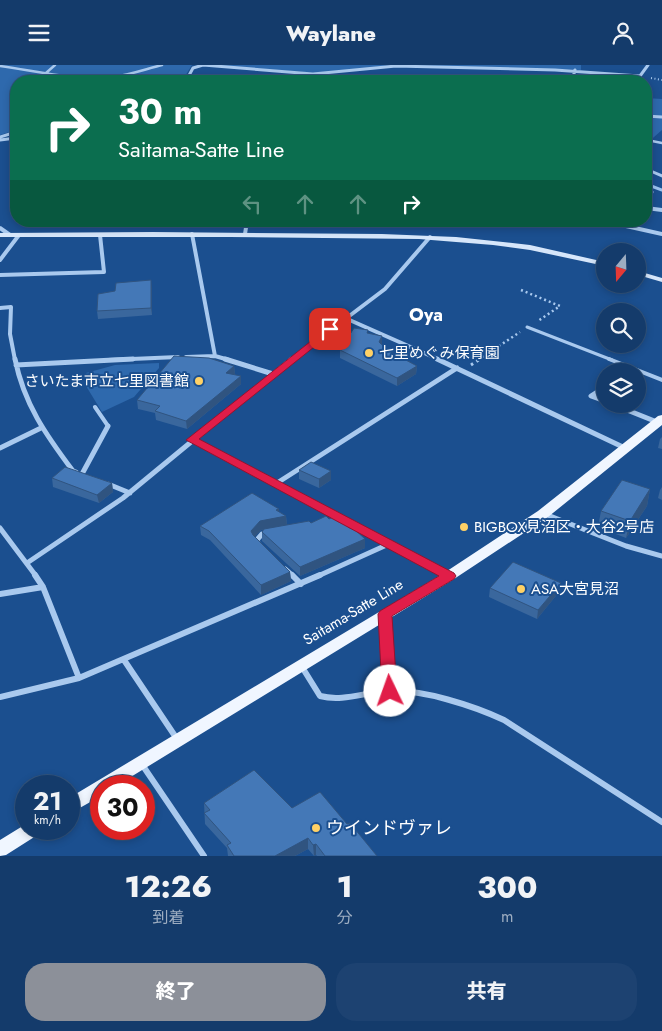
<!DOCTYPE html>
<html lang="ja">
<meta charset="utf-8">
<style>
body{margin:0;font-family:Jost,"Noto Sans JP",sans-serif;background:#1d4271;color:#f1f3f6;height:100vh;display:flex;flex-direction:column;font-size:19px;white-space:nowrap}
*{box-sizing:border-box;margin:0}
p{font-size:16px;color:#9dadc1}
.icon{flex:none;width:28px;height:28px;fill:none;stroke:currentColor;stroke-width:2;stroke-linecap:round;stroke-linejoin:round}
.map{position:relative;height:791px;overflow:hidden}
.details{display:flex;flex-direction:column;background:#143b6b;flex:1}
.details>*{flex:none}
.hud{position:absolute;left:10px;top:10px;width:642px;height:152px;border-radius:20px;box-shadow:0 2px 8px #0003,0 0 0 1px #33557e;background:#0b6e4f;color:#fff;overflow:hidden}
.needle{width:32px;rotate:199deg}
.controls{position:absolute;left:596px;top:178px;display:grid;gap:10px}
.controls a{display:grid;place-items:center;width:50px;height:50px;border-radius:50%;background:#143b6b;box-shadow:0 2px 8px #0003,0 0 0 1px #33557e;font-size:25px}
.speed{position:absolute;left:15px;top:710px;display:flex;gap:10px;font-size:25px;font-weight:700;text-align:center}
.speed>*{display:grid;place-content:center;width:65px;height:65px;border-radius:50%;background:#143b6b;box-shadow:0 2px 8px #0003,0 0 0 1px #33557e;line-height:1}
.speed small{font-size:12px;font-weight:400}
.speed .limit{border:8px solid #d22;background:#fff;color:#111}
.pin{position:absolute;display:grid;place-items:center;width:42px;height:42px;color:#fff;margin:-21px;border-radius:10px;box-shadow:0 2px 8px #0006}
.me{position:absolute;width:55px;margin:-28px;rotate:357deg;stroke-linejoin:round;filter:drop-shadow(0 0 4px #0008)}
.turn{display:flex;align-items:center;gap:18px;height:105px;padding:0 25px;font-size:22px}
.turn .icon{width:65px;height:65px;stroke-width:2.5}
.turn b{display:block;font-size:35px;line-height:42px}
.lanes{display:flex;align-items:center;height:48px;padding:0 25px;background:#0003;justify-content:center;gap:25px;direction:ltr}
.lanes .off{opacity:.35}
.eta{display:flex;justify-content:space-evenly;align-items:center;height:85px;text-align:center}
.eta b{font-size:30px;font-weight:800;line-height:35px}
.cta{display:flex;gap:10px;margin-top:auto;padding:10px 25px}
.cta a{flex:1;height:58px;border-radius:20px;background:#8c9099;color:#fff;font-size:20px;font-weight:800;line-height:58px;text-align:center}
.cta a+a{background:#1d4271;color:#f1f3f6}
header{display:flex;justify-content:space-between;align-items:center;height:65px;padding:0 25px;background:#143b6b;font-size:22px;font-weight:800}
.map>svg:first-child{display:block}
.green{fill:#2e69ad}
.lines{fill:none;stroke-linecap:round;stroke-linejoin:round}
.stream{stroke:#9cc4f0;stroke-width:3}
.path-far2{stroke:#a9c9ee;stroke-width:2;stroke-dasharray:1 2.5;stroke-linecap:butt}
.path-far1{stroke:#a9c9ee;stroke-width:2.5;stroke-dasharray:2 3;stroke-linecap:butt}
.path{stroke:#a9c9ee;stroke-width:3;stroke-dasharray:2.5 4;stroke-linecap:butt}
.lane-far2{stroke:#a9c9ee;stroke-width:2.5}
.lane-far1{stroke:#a9c9ee;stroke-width:3}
.lane{stroke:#a9c9ee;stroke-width:4}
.street-far3{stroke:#a9c9ee;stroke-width:3}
.street-far2{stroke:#a9c9ee;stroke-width:4}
.street-far1{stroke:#a9c9ee;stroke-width:5}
.street{stroke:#a9c9ee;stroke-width:6}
.secondary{fill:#d6e6fa;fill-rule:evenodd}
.primary{fill:#f0f6ff;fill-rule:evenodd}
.wall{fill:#3a679d}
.shaded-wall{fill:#305480}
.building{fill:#4478b7;stroke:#305480}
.route{fill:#e11d48;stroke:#92132f}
.poi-dot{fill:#ffd166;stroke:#1b4f8f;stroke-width:2}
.labels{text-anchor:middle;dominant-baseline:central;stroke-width:4;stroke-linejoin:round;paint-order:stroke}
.poi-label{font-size:15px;fill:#fff;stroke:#1b4f8f;text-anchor:start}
.street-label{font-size:15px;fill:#fff;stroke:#1b4f8f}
.quarter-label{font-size:18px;font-weight:bold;fill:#fff;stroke:#1b4f8f}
.near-poi-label{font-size:18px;fill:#fff;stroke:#1b4f8f;text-anchor:start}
</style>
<header><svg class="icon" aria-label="menu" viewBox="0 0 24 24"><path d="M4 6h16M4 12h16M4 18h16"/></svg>Waylane<svg class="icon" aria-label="person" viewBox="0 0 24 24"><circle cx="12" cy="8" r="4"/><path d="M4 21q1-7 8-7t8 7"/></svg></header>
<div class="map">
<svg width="662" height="791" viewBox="0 0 662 791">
<rect width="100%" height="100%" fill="#1b4f8f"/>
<path class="green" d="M0 0H192L182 16H16V65L0 70Z
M212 0H389L341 7 315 8Z
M404 0H581V5Z
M646 33 662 34V65L646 79Z
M159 298V303L134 332 102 347 86 321 92 319 86 308 115 300Z"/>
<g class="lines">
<path class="stream" d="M646 119 662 125"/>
<path class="path-far2" d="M651 13 662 15"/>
<path class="path-far1" d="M521 225 560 241 538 256
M478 295 520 267"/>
<path class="path" d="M471 300 480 294"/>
<path class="lane-far2" d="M0 1C37 6 75 16 113 12 129 10 146 4 162 0
M46 8 55 0
M647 75 662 78"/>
<path class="lane-far1" d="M527 262 612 295"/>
<path class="lane" d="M609 294 662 315
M95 342 108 361"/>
<path class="street-far3" d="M186 16 193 3 203 0 313 9 396 1 555 5 640 11 648 0
M572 16 575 5
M646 51 662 52
M0 72 16 67
M0 75 16 73
M646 104 662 111
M646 122 652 127 651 129"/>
<path class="street-far2" d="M646 135 651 128
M646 143 662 145
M545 156 626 161 662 169
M0 163 10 170
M192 169 215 291
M245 169 247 156
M0 195 19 170
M0 210 104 207 100 170
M0 243 11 242 10 269 15 295
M345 253 440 295
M186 292 215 291 229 295
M108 295 178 292
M291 295 385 224 430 172"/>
<path class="street-far1" d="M15 294C24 339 46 370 73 406L76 407
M225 294 273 309
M437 294 625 383
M16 300 133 294
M629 306 633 304
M605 322 591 331 605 336
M612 339 657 357
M192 375 277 418 449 511
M0 383 41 363
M82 409 108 361
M277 418 457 303
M108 419 130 428
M545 449 626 481 662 491
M0 463 36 511
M259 479 256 476 262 469 267 468
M27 498 123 433 292 294
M285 504 293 511
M318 511 391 478"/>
<path class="street" d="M35 510 43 522 79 613
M292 510 301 519
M0 529 43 522
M385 551 390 626
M124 595 177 674
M302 602 320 631C343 637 366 627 389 626 422 624 474 641 504 655L662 757
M0 632 79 613 320 510
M141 698 204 791"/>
<path class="secondary" d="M153 167 382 169 456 172 530 180 605 197V201L530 185 493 180 419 174 230 172H0V168Z
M638 206 662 213V217L638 210Z"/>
<path class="primary" d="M662 350V360L548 452 454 514 116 721H101V731L69 749V733L444 508 538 446 658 351Z
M26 759V764H42L39 769 6 790 0 791V775Z"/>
</g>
<path class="wall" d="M152 223V250L98 254 97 246Z
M368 268 382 279 389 286 417 301 416 309 397 321 340 293V285Z
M234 301 235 309 234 310 241 319 187 364 156 355 155 348 138 344 137 335Z
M662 372V384L658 383 660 374Z
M299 405 331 415 319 423 299 414Z
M52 413 112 418 113 427 99 438 53 422Z
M662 422V435L658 433 660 425Z
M650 424 647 441 626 473 598 462 601 446Z
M279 444V447L286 451 287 460 311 458 365 483 300 511 262 476V467L264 464 261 465 254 472 290 507 291 516 261 530 210 475 201 470 200 461Z
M561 518 559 527 537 554 489 532 490 523Z
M204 738 292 743 347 759 377 791H317L316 790 314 791 308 784 295 791H228L227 783 205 759Z"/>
<path class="shaded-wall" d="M151 215 152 223V250L151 243Z
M382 271V279L379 285V277Z
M234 301 235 309 227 316 226 308Z
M417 301 416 309 397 321V313Z
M241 311V319L187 364 186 356Z
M331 406V415L319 423V414Z
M112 418 113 427 99 438 97 430Z
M650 424 647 441 626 473 630 456Z
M279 444V452L286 451 287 460 261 465 252 475 251 466 260 456Z
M365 474V483L300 511V502Z
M290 507 291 516 261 530V520Z
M561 518 559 527 537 554 538 545Z
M308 773V784L295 791H275Z
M316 779V790L314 791 313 780Z"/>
<path class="building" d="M151 215V243L97 246 98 229 115 226 116 218Z
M354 263 368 265 367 268 382 271 379 277 389 286 417 301 397 313 340 285Z
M174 291 209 293 234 301 226 308 241 311 186 356 155 346 160 341 137 335Z
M311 397 331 406 319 414 299 405Z
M65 402 112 418 97 430 52 413Z
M622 415 650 424 630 456 601 446Z
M252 428 279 444 276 445 286 451 260 456 251 466 253 470 290 507 261 520 209 466 200 461Z
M326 451 329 454 333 452 338 457 341 455 349 463 352 462 365 474 300 502 262 467 264 464 309 456 311 458Z
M513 497 561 518 538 545 490 523Z
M254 705 292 743 320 727 347 759 350 758 377 791H325L316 779 313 780 308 773 275 791H234L227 780 231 778 204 748 210 745 204 738Z"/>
<path class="route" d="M330 261 335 264 334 266 199 374 454 508 456 511 454 514 392 551 397 626 395 629 390 631 384 629 382 626 378 549 380 546 439 511 186 375Z"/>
<g class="poi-dot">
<circle cx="369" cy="288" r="5"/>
<circle cx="199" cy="316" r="5"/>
<circle cx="464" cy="462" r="5"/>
<circle cx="521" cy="524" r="5"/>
<circle cx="316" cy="763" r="5"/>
</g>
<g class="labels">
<g class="poi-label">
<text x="379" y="288">七里めぐみ保育園</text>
<text x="189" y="316" text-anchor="end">さいたま市立七里図書館</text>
<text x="474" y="462">BIGBOX見沼区・大谷2号店</text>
<text x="531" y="524">ASA大宮見沼</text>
</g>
<g class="street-label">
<text transform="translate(353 547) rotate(-31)">Saitama-Satte Line</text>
</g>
<g class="quarter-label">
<text x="426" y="250">Oya</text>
</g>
<g class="near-poi-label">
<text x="326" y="763">ウインドヴァレ</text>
</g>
</g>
</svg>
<div class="controls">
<a><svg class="needle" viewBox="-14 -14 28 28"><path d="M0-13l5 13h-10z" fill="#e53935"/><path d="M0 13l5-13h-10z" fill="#9dadc1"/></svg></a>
<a><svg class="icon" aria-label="search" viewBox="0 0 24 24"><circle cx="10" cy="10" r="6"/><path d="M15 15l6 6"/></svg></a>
<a><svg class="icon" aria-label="layers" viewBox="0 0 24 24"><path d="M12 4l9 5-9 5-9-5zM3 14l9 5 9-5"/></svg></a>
</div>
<div class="speed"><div>21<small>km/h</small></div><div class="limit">30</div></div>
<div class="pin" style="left:330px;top:264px;background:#d93025"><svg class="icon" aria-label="arrive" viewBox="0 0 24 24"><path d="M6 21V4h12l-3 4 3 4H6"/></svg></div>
<svg class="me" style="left:390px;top:626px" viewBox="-20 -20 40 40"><circle r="19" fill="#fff"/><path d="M0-13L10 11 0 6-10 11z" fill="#e11d48"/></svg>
<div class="hud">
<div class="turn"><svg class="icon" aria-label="right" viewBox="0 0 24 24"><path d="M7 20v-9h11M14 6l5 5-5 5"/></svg><div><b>30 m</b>Saitama-Satte Line</div></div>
<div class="lanes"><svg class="icon off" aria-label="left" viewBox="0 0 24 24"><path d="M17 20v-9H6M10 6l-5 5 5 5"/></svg><svg class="icon off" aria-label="ahead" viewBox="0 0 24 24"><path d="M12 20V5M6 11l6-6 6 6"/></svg><svg class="icon off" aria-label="ahead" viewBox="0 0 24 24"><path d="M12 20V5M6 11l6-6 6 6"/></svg><svg class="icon" aria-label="right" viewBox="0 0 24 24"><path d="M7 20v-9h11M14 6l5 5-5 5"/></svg></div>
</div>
</div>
<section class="details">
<div class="eta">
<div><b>12:26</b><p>到着</p></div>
<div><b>1</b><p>分</p></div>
<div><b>300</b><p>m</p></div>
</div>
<div class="cta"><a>終了</a><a>共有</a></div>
</section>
